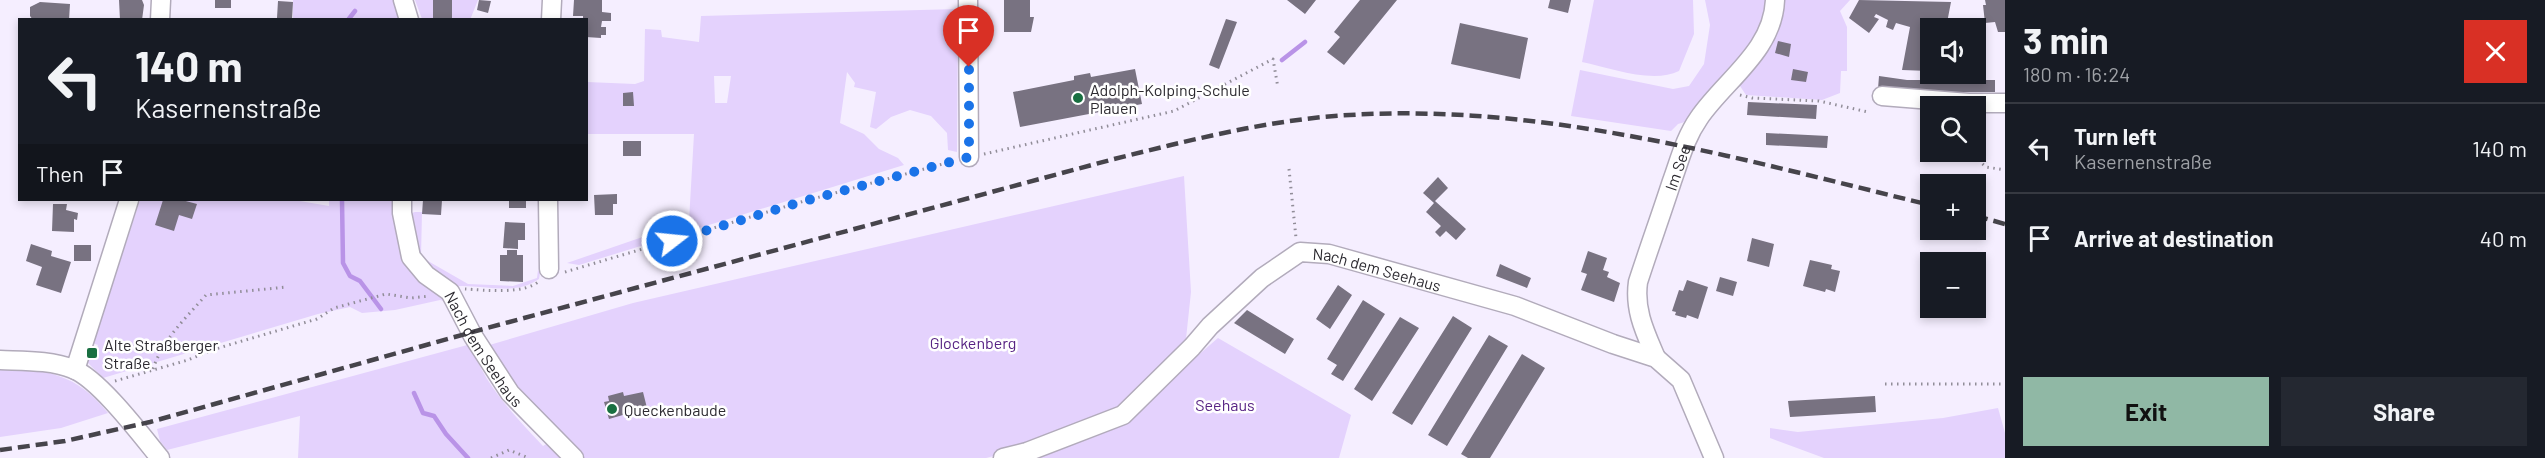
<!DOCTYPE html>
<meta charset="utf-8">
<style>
body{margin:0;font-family:Barlow,sans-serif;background:#242831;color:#f1f3f6;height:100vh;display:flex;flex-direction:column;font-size:22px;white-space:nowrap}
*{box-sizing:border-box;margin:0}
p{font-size:20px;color:#9ea1a6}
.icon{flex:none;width:33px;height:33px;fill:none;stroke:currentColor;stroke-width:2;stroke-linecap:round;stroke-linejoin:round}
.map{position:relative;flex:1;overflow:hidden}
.sheet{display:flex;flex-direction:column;background:#171b24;width:540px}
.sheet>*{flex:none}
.banner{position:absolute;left:18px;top:18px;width:570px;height:183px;border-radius:0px;box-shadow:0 3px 9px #0003;background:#171b24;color:#f1f3f6;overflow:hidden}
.fabs{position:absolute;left:1920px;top:18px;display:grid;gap:12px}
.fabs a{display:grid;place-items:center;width:66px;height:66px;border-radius:0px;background:#171b24;box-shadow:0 3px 9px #0003;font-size:30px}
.pin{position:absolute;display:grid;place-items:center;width:51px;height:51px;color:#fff;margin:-62px -26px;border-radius:50% 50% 50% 0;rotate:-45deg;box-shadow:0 0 6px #0007}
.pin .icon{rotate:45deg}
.me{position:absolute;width:66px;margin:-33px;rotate:74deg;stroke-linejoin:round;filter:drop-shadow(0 0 4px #0008)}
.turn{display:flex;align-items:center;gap:21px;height:126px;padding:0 18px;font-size:27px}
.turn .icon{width:78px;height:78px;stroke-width:2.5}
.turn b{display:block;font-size:42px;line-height:51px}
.then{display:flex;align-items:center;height:57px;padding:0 18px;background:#0003;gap:12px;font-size:22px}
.round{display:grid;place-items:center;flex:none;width:63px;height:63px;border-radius:0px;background:#242831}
.headline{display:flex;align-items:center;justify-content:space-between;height:102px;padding:0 18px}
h1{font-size:36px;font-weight:700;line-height:45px}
.cta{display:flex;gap:12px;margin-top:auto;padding:12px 18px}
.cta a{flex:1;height:69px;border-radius:0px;background:#90b8a5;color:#111;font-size:24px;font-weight:700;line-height:69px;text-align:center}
.cta a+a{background:#242831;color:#f1f3f6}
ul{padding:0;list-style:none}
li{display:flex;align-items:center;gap:18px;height:90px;padding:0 18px;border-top:2px solid #363941}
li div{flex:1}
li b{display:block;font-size:22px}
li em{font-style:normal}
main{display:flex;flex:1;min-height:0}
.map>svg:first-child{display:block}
.green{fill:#e4d2fd;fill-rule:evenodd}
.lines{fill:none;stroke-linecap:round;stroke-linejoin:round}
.stream{stroke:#b993e7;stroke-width:4.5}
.building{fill:#787281}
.minor-casing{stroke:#b2abbb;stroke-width:21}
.path{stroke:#918d98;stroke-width:3;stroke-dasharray:1.5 4.5;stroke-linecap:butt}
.minor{stroke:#fff;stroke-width:18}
.rail{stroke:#46444b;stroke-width:4.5;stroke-dasharray:12 6;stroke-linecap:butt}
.route{stroke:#1a73e8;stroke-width:10;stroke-dasharray:0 18}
.poi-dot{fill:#196f41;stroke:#fff;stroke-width:2}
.labels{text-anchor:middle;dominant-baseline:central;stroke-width:5;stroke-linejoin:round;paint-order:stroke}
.poi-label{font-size:16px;fill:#2c2a30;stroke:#fff;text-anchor:start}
.street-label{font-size:16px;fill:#2c2a30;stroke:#fff}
.park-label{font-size:16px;fill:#572384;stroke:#fff}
</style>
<main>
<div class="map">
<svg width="2005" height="458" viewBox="0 0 2005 458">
<rect width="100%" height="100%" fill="#f5eeff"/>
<path class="green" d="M293 0H393L400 8 403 20H293Z
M415 0H478L470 20 422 19Z
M1594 0H1693L1694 34 1679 71C1653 84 1610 68 1582 62Z
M1705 0H1770L1761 30 1730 76 1688 121 1678 124 1671 131 1571 116 1580 70 1673 89 1689 86 1704 64 1710 25Z
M1779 0H1850L1840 11 1847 27V71H1841L1840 93 1822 100 1746 95 1736 80Z
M958 9 957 152 948 150 947 133 931 116 910 110 891 117 876 129 870 127 876 92 854 87 855 83 847 72 840 123 864 134 879 149 898 158 904 165 579 265 567 263 689 221 694 134H587V82L635 84 644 81 645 29 661 30 662 37 699 42 701 16ZM714 76H731L727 103H715Z
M1184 176 1191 292 1185 348 1120 409 1031 446 986 458H582L499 370 486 346 633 303Z
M140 200H294L329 206V200H400L401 228 453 303 440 300 395 310 362 313 350 307 318 314 103 378 87 362 88 358 94 359 98 345 93 343Z
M415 212H422L421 257 468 284 513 286 537 278 538 270 540 273 539 279C512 298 479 282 449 287L416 259 409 214Z
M1218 338 1351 415 1339 458H1017L1115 427Z
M471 344C483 384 515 416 543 446L548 443 567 458H298L300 416 167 450 160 441 157 429Z
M0 366C48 371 76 373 108 413L61 428 0 437Z
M1998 408 2005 433V458H1824L1770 438V428L1798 432 1943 418Z"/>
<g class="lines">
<path class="stream" d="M348 20 355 11
M1282 60 1305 42
M342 200 343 263 350 276 360 281 381 309
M414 393 423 413 434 416 446 434 468 458"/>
</g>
<path class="building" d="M119 0H142L144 5 142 20H120Z
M215 0H231V8H215Z
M433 0H452V19H433Z
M479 0 491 1 488 13 477 10Z
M574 0H602V12L611 13V21H602L601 27H606V35H601V38L586 37V20H583V16H573Z
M1004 0H1030V17H1034L1031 32H1004Z
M1287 0H1316L1305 14Z
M1360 0H1397L1344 65 1327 52 1340 37 1334 32Z
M1550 0H1571L1568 13 1548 8Z
M1859 0 1951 2 1946 28H1930V35H1928L1927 40 1930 41V71L1902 70 1910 27 1896 23 1893 30 1886 27 1888 20 1876 14 1874 17 1879 19 1869 33 1849 18Z
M1985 0H2005V32H1998L1995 22 1985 23 1983 5H1986Z
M278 1 293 2 292 19 277 18Z
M40 2 70 4 69 20H33L30 16V7Z
M1226 19 1237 22 1219 69 1209 65Z
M1460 23 1528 38 1520 79 1451 64Z
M1778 41 1791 44 1789 57 1775 53Z
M1135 69 1142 104 1020 127 1013 92 1074 80V76L1090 73 1091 77Z
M1793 69 1808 72 1806 82 1791 80Z
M1879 76 1907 80H1995V92H1926L1878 89Z
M633 92 634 106H623V93Z
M1748 102 1817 105 1816 119 1747 115Z
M1766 133 1828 136 1827 148 1766 145Z
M623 141H641V156H623Z
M1438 177 1448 188 1435 201 1466 229 1456 240 1446 231 1440 237 1435 232 1441 226 1426 212 1434 203 1423 193Z
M617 194V204H613V215H595L594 195Z
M163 200H182L197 204 192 219 179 215 174 231 155 225Z
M423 200H442L441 215 422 214Z
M509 200H526V208H509Z
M53 204H67L66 210 78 213 77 220 74 219V232L52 231Z
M505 222 525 223V240H518V249L503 248Z
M1752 238 1774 244 1769 267 1747 261Z
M31 244 52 251 51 256 71 262 61 293 36 285 42 267 26 261Z
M74 245H91V261H74Z
M507 250H517V255H523V282L500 281V255H507Z
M1588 251 1607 258 1603 270 1609 272 1607 277 1620 283 1614 302 1581 290 1587 274 1581 272Z
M1810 260 1832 265 1831 269 1840 271 1835 292 1826 289 1825 292 1803 286Z
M1500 264 1531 278 1527 288 1496 276Z
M1720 277 1737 282 1733 296 1716 291Z
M1687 280 1708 287 1698 319 1687 315 1686 318 1675 315 1676 312 1672 311 1679 290 1683 291Z
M1338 285 1352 295 1330 329 1316 319Z
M1363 300 1385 314 1343 381 1331 374 1337 365 1327 359Z
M1247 310 1294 339 1285 354 1234 323Z
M1453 316 1472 328 1412 425 1392 413Z
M1400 317 1419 328 1372 401 1354 389Z
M1489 335 1508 346 1447 446 1428 435Z
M1522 354 1545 368 1490 458H1468L1461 454Z
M623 392 624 396 643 392 647 408 609 419 604 402 609 401 608 396Z
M1875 396 1876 412 1790 417 1788 401Z"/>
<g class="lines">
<defs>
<g id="minor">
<path d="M403 0 409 20"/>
<path d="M968 0 969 157"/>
<path d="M160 20 161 0"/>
<path d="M551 20 552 0"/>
<path d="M1882 96 1969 103H2005"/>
<path id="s1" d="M402 200V213L411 257 426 275 450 292 473 336 510 393 574 458"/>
<path d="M548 200 549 269"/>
<path id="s2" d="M1656 358C1645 332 1634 310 1638 282 1649 248 1661 215 1672 181 1680 159 1685 138 1699 118 1725 80 1773 51 1775 0"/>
<path d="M0 360C24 361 51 360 73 369 99 379 142 436 160 458"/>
<path d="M75 370 129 200"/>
<path id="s3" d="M1003 458 1027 452 1123 415 1192 347 1210 326 1262 278 1300 252 1329 254 1515 306 1613 344 1656 358 1681 380 1714 458"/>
</g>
</defs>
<use href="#minor" class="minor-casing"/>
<path class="path" d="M1740 95 1752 98 1819 101 1868 112
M1969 152 1986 167 2005 170
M984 154 1174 111 1273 59 1278 88
M1289 169 1296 238
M565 272 801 202 954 161
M465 289C484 290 527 295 540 280
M153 369C163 339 185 319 206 295L287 287
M115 381 188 360 215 349 317 319 334 308 386 294 411 298 430 296
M1885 384H2005
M491 458 509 450 529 458"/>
<use href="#minor" class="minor"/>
<path class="rail" d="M1976 216 2005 224
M0 450 65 441 150 422 487 328 1114 159C1183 142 1252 124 1323 117 1529 98 1732 157 1930 205"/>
</g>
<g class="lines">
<path class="route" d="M672 241 801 202 969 157V67"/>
</g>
<g class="poi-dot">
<circle cx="1078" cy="98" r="6"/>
<rect x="86" y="347" width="12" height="12" rx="3"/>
<circle cx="612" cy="409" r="6"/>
</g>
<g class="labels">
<g class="poi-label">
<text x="1090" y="89">Adolph-Kolping-Schule<tspan x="1090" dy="18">Plauen</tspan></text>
<text x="104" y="344">Alte Straßberger<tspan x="104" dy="18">Straße</tspan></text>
<text x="624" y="409">Queckenbaude</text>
</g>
<g class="street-label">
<text stroke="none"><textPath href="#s2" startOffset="200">Im See</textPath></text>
<text stroke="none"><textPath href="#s3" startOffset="448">Nach dem Seehaus</textPath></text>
<text stroke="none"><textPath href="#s1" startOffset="177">Nach dem Seehaus</textPath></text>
</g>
<g class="park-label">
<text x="973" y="342">Glockenberg</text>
<text x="1225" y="404">Seehaus</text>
</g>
</g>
</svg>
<div class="fabs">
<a><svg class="icon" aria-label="sound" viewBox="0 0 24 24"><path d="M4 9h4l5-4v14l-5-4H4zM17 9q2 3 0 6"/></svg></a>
<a><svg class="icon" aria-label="search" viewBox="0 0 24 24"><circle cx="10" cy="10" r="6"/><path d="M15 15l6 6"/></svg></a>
<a>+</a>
<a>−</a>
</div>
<div class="pin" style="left:969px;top:67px;background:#d93025"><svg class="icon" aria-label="arrive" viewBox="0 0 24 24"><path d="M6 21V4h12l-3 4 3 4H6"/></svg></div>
<svg class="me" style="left:672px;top:241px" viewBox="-20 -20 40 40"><circle r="17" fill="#1a73e8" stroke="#fff" stroke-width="3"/><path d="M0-11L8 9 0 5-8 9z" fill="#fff"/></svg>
<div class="banner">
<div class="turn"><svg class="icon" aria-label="left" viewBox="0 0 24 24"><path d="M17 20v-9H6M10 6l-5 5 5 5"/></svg><div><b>140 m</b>Kasernenstraße</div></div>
<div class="then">Then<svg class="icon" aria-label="arrive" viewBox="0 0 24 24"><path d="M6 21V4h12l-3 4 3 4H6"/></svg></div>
</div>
</div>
<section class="sheet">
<div class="headline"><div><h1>3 min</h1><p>180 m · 16:24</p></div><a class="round" style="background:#d93025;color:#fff"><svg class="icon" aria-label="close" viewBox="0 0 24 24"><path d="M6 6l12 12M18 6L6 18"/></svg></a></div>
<ul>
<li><svg class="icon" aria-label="left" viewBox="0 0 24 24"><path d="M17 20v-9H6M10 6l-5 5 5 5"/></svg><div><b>Turn left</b><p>Kasernenstraße</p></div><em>140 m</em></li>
<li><svg class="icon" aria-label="arrive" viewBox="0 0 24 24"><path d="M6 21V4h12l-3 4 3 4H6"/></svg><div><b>Arrive at destination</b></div><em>40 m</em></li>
</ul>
<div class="cta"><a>Exit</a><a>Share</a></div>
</section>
</main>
